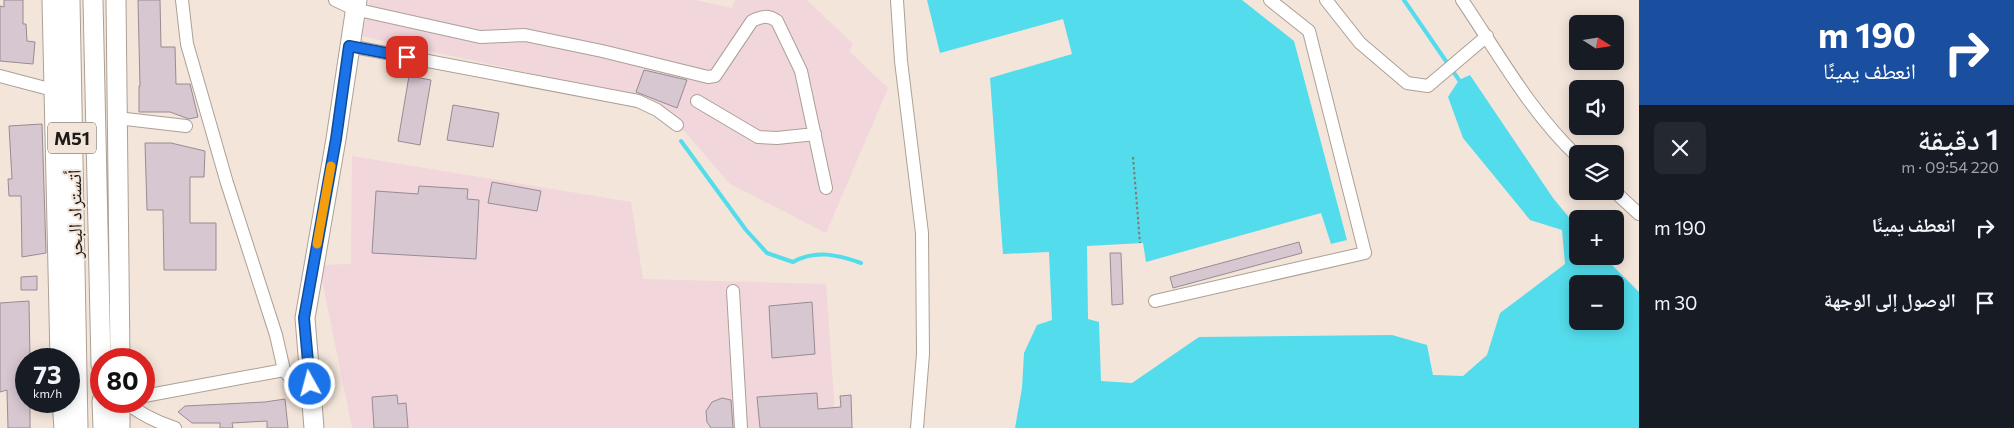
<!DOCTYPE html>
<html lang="ar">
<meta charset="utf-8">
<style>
body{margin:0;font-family:Commissioner,"Noto Naskh Arabic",sans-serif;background:#242831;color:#f1f3f6;direction:rtl;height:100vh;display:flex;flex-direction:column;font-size:19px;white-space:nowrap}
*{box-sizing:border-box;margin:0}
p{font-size:16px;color:#9ea1a6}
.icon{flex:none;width:28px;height:28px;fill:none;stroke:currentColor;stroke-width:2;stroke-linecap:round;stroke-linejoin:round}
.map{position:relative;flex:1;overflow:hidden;direction:ltr}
.side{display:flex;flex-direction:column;background:#171b24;width:375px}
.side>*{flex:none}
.hud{background:#1a4fa0;color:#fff;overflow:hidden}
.needle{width:32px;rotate:102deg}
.fabs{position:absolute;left:1569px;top:15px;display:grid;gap:10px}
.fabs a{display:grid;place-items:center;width:55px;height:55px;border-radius:8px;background:#171b24;box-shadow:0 2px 12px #0003;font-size:25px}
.speed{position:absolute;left:15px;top:348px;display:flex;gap:10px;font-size:25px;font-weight:700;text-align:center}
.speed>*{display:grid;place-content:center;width:65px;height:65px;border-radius:50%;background:#171b24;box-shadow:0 2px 12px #0003;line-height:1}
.speed small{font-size:12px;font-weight:400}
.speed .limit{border:8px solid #d22;background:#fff;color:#111}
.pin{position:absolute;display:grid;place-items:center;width:42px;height:42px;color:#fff;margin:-21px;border-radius:10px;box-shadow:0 2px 8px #0006}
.me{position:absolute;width:55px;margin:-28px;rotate:353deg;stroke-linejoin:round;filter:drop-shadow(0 0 4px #0008)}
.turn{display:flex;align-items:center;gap:18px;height:105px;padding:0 15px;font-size:22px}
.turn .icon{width:65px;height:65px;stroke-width:2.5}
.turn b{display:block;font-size:35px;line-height:42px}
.round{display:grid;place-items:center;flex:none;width:52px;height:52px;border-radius:8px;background:#242831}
.head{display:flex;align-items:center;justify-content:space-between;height:85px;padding:0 15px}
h1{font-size:30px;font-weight:600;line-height:38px}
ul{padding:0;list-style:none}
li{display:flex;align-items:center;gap:15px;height:75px;padding:0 15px}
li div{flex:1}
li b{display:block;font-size:19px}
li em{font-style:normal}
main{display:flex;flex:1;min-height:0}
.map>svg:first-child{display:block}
.industrial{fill:#f1d6db}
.water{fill:#53dceb;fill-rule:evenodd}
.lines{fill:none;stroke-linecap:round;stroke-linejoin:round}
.stream{stroke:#53dceb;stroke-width:4}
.building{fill:#d6c7d1;stroke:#988b94}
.minor-casing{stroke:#aca095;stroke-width:14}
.highway-casing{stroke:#aca095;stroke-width:21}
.path{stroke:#817971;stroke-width:2;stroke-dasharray:2.5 2.5;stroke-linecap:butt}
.minor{stroke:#fff;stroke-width:12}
.highway{stroke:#fff;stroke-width:19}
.route-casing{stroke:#114b97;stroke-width:12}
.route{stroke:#1a73e8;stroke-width:9}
.slow{stroke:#f59e0b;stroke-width:9}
.labels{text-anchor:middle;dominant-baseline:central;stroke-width:4;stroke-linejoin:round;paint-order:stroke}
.shield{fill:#f3e5da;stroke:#5e5751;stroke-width:1}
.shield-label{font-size:18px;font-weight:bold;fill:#1e1a16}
.street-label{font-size:19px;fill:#1e1a16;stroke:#f3e5da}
</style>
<main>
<section class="side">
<div class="hud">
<div class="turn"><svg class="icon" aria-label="right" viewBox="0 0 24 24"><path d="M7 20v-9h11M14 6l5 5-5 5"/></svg><div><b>190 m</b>انعطف يمينًا</div></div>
</div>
<div class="head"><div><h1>1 دقيقة</h1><p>220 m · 09:54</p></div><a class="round"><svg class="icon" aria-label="close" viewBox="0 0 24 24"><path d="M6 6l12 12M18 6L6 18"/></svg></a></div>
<ul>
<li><svg class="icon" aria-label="right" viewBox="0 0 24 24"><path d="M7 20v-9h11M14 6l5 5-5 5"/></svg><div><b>انعطف يمينًا</b></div><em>190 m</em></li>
<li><svg class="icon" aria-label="arrive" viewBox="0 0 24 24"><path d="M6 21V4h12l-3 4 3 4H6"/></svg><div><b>الوصول إلى الوجهة</b></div><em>30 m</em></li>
</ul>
</section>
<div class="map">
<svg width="1639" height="428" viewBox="0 0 1639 428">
<rect width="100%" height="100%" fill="#f3e5da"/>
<path class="industrial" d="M370 0H695L732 8 735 0H807L853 44 849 51 888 88 826 233 730 184 666 110 633 96 361 36Z
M352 156 631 202 643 279 826 284 836 428H352L319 265 351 264Z"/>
<path class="water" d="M927 0H1242L1294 41 1347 240 1331 244 1321 213 1146 262 1143 243 1087 246 1088 319 1099 322 1101 381 1132 383 1199 337 1392 335 1427 345 1433 375 1463 376 1487 355 1500 313 1565 264 1562 230 1530 220 1463 138 1448 97 1459 80 1470 75 1553 198 1577 227 1578 256H1603L1639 292V428H1015L1022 388 1024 353 1037 325 1052 320 1049 252 1003 254 990 78 1072 54 1063 19 940 53ZM1578 284H1615V321H1578Z"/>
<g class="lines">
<path class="stream" d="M1404 0 1459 80
M681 141 746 230 767 253 793 262C816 249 838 255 861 263"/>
</g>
<path class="building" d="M4 0H23V24H26L27 41 35 42 33 64 0 61V6L4 7Z
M138 0H160L161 47H175L176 84H190L198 117 189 119 170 112H139V86H140Z
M644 70 687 80 677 108 636 92Z
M409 76 431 80 420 145 398 141Z
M453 105 499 113 493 147 447 140Z
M42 124 46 253 22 257 21 196H9L8 179H12L9 126Z
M145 143H171L205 151 204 177H190V223H216V270H164L163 210H147Z
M492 182 541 191 537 211 488 203Z
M419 186 468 189 467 199 479 200 476 259 372 253 376 191 418 194Z
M1299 242 1302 253 1173 288 1170 277Z
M1110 253H1121L1123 304 1112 305Z
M37 276V290H21V277Z
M29 301 30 359H26V401H30V428H8L7 390 0 392V303Z
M812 302 815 354 772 358 769 306Z
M817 393 818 409 841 407 840 396 851 395 852 428H760L757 397Z
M397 395 398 404 406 403 408 428H374L372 397Z
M722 398 731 400 733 428H711L707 422 706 411 712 402Z
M285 399 288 428H267V421L232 423 233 428H220V423H192L178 412 185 406 265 402Z"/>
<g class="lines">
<defs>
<path id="minor" d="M182 0 187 44 227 183 276 335 284 370 290 378 310 384
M335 0 354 9 480 37 525 35 602 51 708 77 715 76 752 21C762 16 768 15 777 21L801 71 826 188
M897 0 901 61 922 233 923 354 917 428
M1326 0 1360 43 1407 83 1428 86 1487 36
M1462 0C1498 53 1531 113 1578 157
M349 46 638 101 657 110 677 125
M0 76 53 90
M697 101 758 137 777 138 815 134
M117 118 186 126
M1614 191 1639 214
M733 291 741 428
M1155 301 1365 253 1309 31 1270 0
M144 396 284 370
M124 401C140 414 156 422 175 428"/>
<path id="highway" d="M52 0 60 359
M70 0 78 428
M93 0 101 365
M116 0 120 359
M62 401 64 428
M102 401 103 428
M120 428V401
M314 428 305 318 336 139 357 0"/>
</defs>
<use href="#minor" class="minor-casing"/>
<use href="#highway" class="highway-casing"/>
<path class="path" d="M1133 157 1140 243"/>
<use href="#minor" class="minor"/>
<use href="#highway" class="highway"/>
</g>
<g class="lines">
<defs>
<path id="route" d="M310 384 304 318 336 139 349 46 407 57"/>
</defs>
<use href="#route" class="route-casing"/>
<use href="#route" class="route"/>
<path class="slow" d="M317 244 331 166"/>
</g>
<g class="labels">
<rect class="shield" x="48" y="122.5" width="48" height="31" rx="4"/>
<g class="shield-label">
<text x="72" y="138">M51</text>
</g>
<g class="street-label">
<text transform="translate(74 214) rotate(-91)">أتستراد البحر</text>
</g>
</g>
</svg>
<div class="fabs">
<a><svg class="needle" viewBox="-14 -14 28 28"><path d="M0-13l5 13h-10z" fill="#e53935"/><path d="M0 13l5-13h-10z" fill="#9ea1a6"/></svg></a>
<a><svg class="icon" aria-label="sound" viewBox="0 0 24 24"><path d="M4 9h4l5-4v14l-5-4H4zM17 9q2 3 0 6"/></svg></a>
<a><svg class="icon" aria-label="layers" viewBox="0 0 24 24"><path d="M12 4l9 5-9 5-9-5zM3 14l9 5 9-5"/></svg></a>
<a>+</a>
<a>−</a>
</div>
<div class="speed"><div>73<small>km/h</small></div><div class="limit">80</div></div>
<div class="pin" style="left:407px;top:57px;background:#d93025"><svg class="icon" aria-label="arrive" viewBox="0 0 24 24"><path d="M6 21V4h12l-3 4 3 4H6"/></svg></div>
<svg class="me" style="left:310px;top:384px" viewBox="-20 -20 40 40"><circle r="17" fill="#1a73e8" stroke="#fff" stroke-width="3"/><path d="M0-11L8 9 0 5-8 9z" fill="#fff"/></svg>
</div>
</main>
